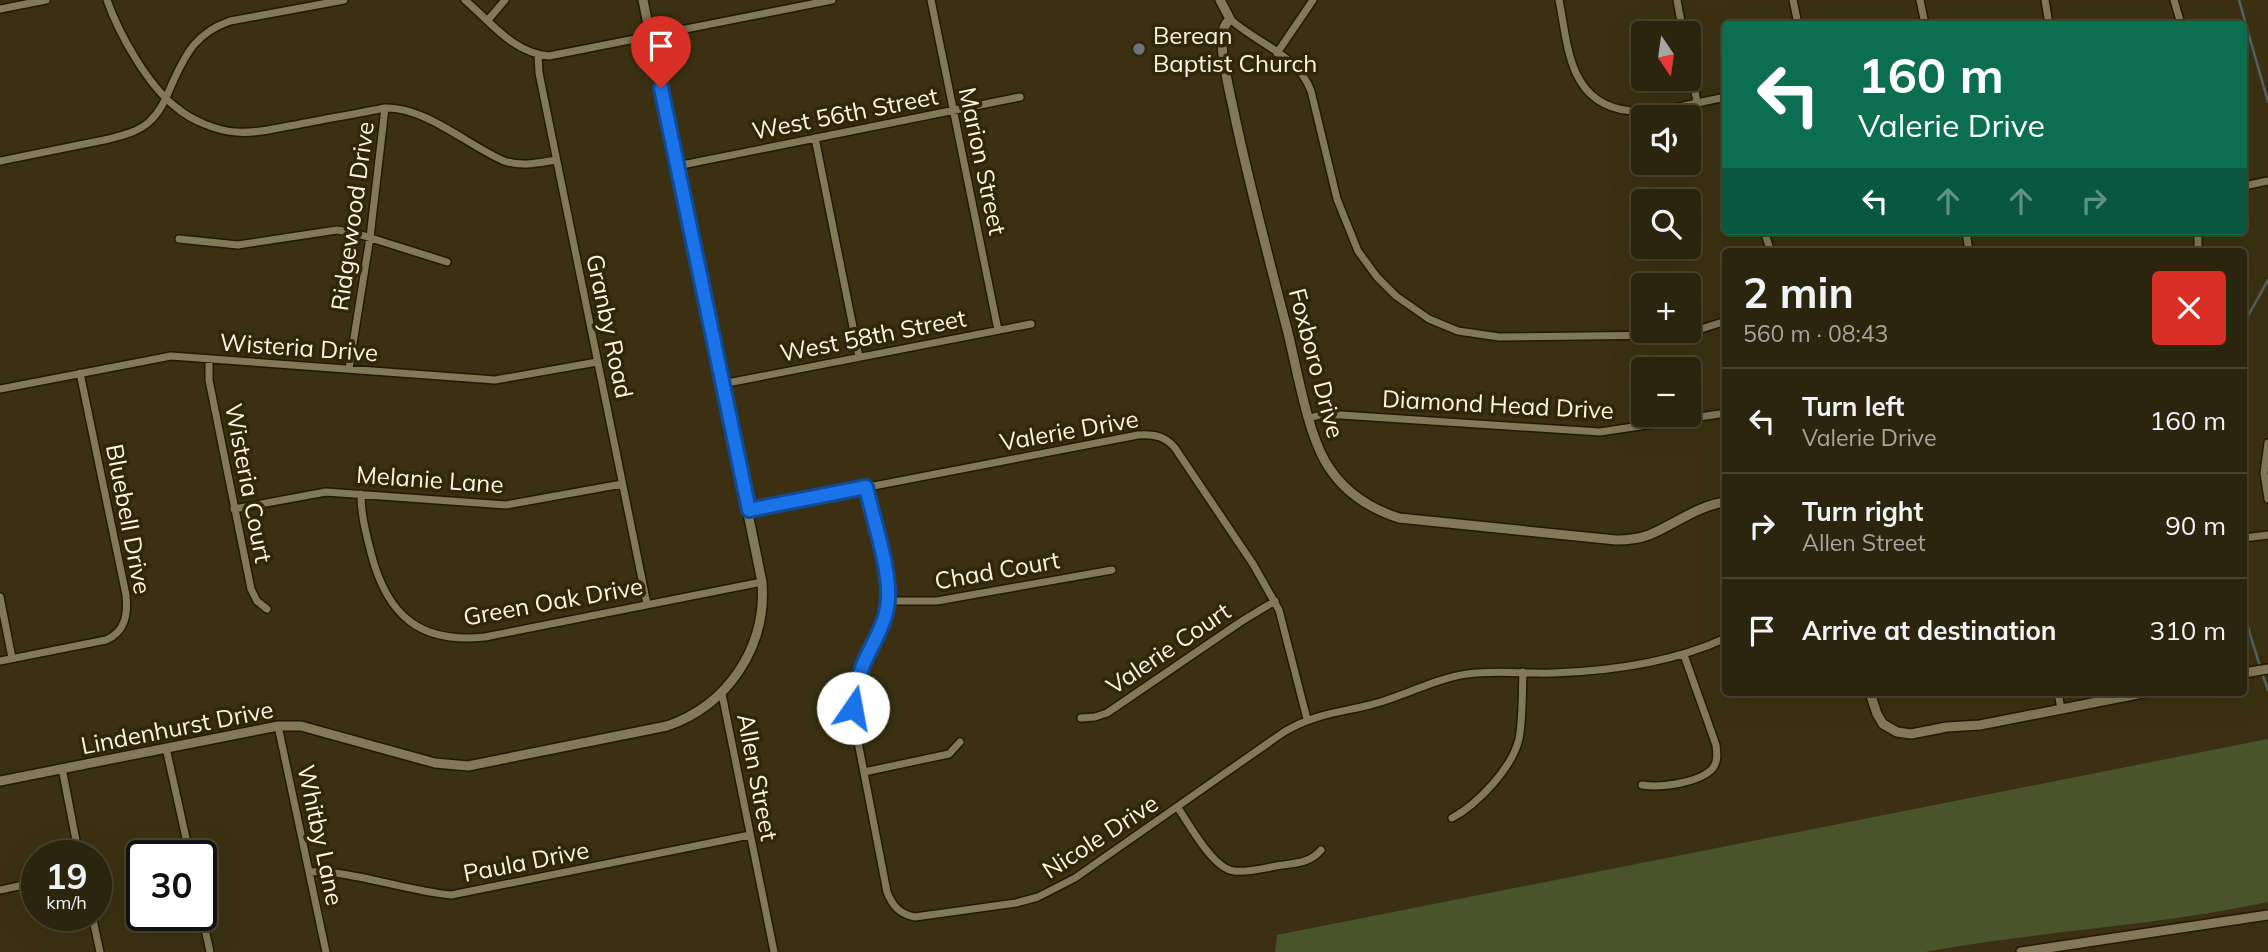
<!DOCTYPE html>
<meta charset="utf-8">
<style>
body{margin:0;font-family:Mulish,sans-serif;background:#38311c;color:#f1f3f6;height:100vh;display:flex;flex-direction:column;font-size:26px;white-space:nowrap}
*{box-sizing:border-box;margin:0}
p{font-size:23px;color:#a6a59e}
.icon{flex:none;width:38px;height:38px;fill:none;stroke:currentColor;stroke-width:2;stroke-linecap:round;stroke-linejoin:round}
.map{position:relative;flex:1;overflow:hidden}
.side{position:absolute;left:1722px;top:248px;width:525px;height:448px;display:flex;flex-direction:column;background:#2c250e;border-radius:7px;box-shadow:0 7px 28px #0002,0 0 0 2px #48422e}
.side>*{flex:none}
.banner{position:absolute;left:1722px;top:21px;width:525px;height:214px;border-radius:7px;box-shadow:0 7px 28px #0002,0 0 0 2px #48422e;background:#0b6e4f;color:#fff;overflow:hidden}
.needle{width:46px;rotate:167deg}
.tools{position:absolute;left:1631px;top:21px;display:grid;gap:14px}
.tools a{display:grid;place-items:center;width:70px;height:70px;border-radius:7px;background:#2c250e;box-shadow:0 7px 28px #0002,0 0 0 2px #48422e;font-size:35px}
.speed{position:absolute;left:21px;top:840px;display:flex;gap:14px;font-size:35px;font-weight:700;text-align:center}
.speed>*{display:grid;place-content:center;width:91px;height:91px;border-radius:50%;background:#2c250e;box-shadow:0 7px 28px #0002,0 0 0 2px #48422e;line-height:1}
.speed small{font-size:18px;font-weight:400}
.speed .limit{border:4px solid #111;border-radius:10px;background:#fff;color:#111}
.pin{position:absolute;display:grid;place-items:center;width:60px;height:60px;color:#fff;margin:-72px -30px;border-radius:50% 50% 50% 0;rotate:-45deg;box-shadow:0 0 7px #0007}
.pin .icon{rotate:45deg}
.me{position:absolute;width:77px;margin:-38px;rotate:12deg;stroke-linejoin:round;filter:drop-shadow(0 0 5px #0008)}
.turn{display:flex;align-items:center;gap:24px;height:147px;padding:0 21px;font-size:32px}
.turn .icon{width:91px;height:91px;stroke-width:2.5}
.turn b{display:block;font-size:49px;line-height:60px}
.lanes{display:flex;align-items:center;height:66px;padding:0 21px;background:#0003;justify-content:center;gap:35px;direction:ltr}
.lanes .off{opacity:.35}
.round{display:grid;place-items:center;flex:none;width:74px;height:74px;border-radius:7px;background:#38311c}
.overview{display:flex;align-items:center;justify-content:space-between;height:119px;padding:0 21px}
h1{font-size:42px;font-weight:700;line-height:52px}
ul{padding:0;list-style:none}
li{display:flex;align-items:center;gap:21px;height:105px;padding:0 21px;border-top:2px solid #48422e}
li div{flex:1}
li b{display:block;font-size:26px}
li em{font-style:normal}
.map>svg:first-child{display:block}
.green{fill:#49542a}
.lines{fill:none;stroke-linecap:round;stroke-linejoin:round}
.stream{stroke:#526364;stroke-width:2.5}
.minor-casing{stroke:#221800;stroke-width:10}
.tertiary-casing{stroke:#221800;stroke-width:12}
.minor{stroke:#837858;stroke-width:7}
.tertiary{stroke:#837858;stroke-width:9}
.route-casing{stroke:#114b97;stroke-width:18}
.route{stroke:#1a73e8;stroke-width:12}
.worship-dot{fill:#6b7280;stroke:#312707;stroke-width:2.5}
.labels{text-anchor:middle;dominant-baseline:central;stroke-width:7;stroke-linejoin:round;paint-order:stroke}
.poi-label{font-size:24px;fill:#fbf5e3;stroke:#312707;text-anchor:start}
.street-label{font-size:24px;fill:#fbf5e3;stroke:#312707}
</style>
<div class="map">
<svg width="2268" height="952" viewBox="0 0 2268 952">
<rect width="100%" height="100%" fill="#3b3112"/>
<path class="green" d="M2268 739V902C2155 926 2039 931 1925 952H1275L1277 935Z"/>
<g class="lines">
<path class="stream" d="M2239 0 2268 102
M2244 323 2268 280
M2244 614 2260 667
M2262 673 2268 690"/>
<defs>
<path id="minor" d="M107 0C119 34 148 86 177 108 191 120 217 131 236 132 256 134 276 128 295 125 325 119 355 114 385 108 426 107 467 145 504 161 522 167 538 163 556 160
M465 0C491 22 513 53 549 56L832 0
M931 0 998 330
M1559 0C1564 24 1566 51 1576 73 1604 134 1676 106 1726 97
M1677 0 1683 33
M1793 0 1798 24
M1920 0 1925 24
M2045 0 2049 24
M2174 0 2181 24
M0 9 46 0
M1230 19C1256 43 1298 55 1311 91L1337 199 1358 251 1377 277 1396 296 1429 319 1458 331 1499 337 1667 335 1701 329 1726 321
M488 20 505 0
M1277 53 1313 0
M538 55 539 73 647 604
M1689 60 1697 102
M815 138 859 357
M0 161 109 139C123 135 138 132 149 122 161 111 166 98 172 84 186 53 196 33 230 21L344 0
M677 166 1020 97
M2244 186 2268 181
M1764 231 1771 252
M1966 231 1969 252
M2198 231V252
M179 239 238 245 337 230 355 233 447 262
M209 359V380L251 589 257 601 267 609
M349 369 370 237 385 108
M722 384 1031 324
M0 389 171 356 495 380 597 362
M1310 418 1320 415H1341L1600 432 1726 413
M2268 443 2264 473 2268 499
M866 487 883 562 888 601 878 634 864 665 855 690 854 721 887 892C893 907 900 914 915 917L1016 903 1038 897 1075 878 1284 732C1314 714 1337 713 1370 705 1403 697 1433 679 1467 674 1496 670 1524 674 1553 673 1612 671 1672 663 1726 638
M361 494C361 515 366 533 371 553 387 615 419 644 485 637L762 582
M234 509 326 492 506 505 622 484
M749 510 1138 435C1154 434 1165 436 1175 448L1253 564 1279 610 1307 719
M2244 538 2268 535
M0 597 12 658
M888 601H937L1112 570
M0 661 106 640C125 632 128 615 126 595L80 373
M2058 693 2061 709
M722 694 774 952
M1081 718 1095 717 1107 713 1242 621 1275 601
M278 726 326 952
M166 748 190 856
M62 768 79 856
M864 772 949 754 960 742
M1642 785C1660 788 1700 783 1713 768 1718 761 1717 753 1716 745L1684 655
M1178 808C1190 825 1213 869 1234 871 1249 873 1267 867 1283 865 1298 863 1311 862 1321 850
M1452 818C1478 804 1512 768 1519 739 1523 717 1522 694 1523 672
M309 872C352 870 405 891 451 895L750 835
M0 890 37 882
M201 910 210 952
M92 915 100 952"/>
<path id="tertiary" d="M1220 0 1230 19C1223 26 1221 33 1222 43 1223 69 1231 96 1236 122 1251 191 1269 260 1287 329 1297 368 1306 427 1325 461 1342 491 1368 508 1399 518L1616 540C1627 540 1638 539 1649 535 1674 525 1698 505 1726 502
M2244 673 2268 669
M1870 693 1877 714 1883 724 1897 732 1911 734 1947 727 1980 725 2143 693
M0 781 278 726H301L435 763 468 766 667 726C728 705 767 647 762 582L643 0
M2021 952 2268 915"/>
</defs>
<use href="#minor" class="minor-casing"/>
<use href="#tertiary" class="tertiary-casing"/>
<use href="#minor" class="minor"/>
<use href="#tertiary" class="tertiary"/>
</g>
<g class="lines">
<defs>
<path id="route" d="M661 88 749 510 866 487C873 519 890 568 888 599 887 623 872 644 863 665 858 679 855 693 853 708"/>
</defs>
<use href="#route" class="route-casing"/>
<use href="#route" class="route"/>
</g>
<circle class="worship-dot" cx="1139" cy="49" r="7"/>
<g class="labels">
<g class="poi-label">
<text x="1153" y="35">Berean<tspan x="1153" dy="28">Baptist Church</tspan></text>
</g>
<g class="street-label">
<text transform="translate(845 113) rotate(-11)">West 56th Street</text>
<text transform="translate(983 161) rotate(78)">Marion Street</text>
<text transform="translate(352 216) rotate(-82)">Ridgewood Drive</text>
<text transform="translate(610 326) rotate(78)">Granby Road</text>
<text transform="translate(873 335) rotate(-11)">West 58th Street</text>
<text transform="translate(299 347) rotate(4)">Wisteria Drive</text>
<text transform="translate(1317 363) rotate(75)">Foxboro Drive</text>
<text transform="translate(1498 404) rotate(3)">Diamond Head Drive</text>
<text transform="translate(1069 430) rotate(-10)">Valerie Drive</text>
<text transform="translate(430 479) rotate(4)">Melanie Lane</text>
<text transform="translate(249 483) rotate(79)">Wisteria Court</text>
<text transform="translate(129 519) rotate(79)">Bluebell Drive</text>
<text transform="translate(997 570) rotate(-10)">Chad Court</text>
<text transform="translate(553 601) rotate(-10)">Green Oak Drive</text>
<text transform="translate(1168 648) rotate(-34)">Valerie Court</text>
<text transform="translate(177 727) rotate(-11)">Lindenhurst Drive</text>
<text transform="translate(758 777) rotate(79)">Allen Street</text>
<text transform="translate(321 835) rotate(78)">Whitby Lane</text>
<text transform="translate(1100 836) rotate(-33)">Nicole Drive</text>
<text transform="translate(526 861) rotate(-11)">Paula Drive</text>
</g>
</g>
</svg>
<div class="tools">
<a><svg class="needle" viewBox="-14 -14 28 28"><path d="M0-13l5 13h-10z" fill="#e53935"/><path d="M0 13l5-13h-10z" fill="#a6a59e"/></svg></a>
<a><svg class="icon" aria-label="sound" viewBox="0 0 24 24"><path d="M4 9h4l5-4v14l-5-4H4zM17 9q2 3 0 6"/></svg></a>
<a><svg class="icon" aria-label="search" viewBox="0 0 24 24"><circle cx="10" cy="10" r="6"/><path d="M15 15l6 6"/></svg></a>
<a>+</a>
<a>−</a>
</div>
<div class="speed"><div>19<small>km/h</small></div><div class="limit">30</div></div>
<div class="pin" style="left:661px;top:88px;background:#d93025"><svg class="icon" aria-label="arrive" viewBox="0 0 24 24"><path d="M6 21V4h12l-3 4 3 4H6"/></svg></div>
<svg class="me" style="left:853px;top:708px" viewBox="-20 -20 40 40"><circle r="19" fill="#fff"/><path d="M0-13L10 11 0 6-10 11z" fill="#1a73e8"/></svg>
<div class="banner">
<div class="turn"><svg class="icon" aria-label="left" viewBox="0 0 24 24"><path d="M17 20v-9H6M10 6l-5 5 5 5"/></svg><div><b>160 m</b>Valerie Drive</div></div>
<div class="lanes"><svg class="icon" aria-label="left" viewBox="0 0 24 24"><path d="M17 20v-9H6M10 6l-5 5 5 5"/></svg><svg class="icon off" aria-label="ahead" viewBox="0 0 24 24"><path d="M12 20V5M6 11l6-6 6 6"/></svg><svg class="icon off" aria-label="ahead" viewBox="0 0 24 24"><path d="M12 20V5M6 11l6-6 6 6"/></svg><svg class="icon off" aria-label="right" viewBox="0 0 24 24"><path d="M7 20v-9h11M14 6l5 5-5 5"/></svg></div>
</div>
<section class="side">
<div class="overview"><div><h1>2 min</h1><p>560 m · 08:43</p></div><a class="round" style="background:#d93025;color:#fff"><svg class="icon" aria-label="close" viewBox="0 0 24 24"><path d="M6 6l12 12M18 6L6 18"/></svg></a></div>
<ul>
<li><svg class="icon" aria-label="left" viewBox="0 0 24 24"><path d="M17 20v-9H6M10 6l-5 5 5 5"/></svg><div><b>Turn left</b><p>Valerie Drive</p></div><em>160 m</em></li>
<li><svg class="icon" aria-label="right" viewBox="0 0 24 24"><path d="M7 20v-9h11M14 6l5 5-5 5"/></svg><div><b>Turn right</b><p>Allen Street</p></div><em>90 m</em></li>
<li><svg class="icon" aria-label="arrive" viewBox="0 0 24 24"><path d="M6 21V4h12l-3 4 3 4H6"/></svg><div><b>Arrive at destination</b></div><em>310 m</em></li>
</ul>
</section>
</div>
